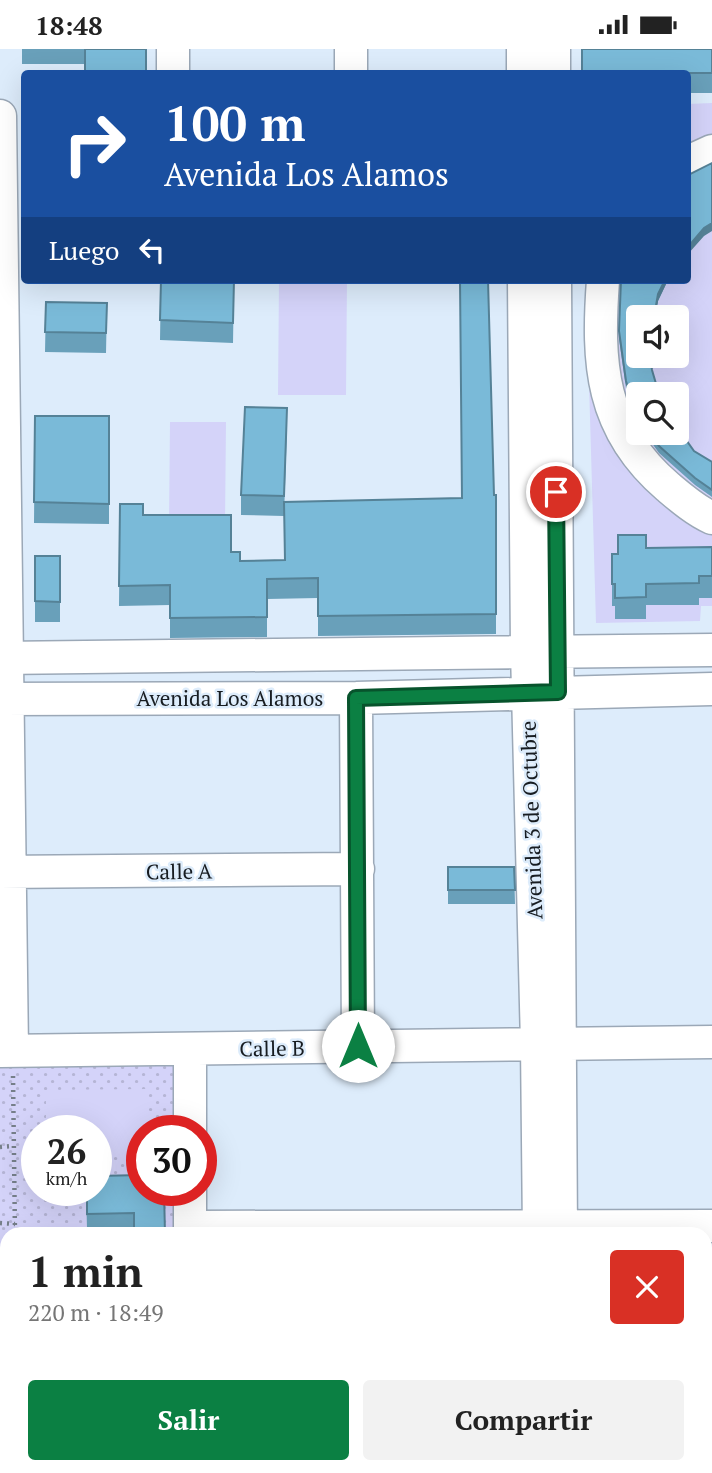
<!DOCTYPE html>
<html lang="es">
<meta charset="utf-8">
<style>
body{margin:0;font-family:"PT Serif",serif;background:#f2f2f2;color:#222;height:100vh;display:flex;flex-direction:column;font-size:26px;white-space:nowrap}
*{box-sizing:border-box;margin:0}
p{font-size:23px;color:#767676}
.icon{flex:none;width:38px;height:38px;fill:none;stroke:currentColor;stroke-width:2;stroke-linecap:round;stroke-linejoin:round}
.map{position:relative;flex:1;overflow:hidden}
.sheet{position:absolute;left:0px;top:1178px;width:712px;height:247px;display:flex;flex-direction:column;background:#fff;border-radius:21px 21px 0 0;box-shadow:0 7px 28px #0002}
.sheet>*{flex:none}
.guide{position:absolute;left:21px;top:21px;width:670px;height:214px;border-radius:7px;box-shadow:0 7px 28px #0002;background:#1a4fa0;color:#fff;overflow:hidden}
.fabs{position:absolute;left:626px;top:256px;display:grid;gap:14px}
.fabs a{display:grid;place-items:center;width:63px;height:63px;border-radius:7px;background:#fff;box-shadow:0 7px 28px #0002;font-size:35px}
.speed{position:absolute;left:21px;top:1066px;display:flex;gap:14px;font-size:35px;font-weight:700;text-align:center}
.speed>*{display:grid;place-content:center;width:91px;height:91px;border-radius:50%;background:#fff;box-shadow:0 7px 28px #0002;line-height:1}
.speed small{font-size:18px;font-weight:400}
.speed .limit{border:10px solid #d22;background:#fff;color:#111}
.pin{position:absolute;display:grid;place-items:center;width:60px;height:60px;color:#fff;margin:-30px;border:4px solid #fff;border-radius:50%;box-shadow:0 2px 7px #0007}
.me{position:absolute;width:77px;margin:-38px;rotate:0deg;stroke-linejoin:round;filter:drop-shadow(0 0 5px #0008)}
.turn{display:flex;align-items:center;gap:24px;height:147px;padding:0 28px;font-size:32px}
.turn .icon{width:91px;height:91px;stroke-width:2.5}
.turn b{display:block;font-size:49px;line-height:60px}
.then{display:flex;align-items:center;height:66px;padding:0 28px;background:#0003;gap:14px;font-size:26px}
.round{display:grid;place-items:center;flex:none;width:74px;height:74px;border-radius:7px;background:#f2f2f2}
.overview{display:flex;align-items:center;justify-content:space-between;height:119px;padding:0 28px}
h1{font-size:42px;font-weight:700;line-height:52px}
.cta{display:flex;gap:14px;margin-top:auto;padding:14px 28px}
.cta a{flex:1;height:80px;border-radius:7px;background:#0b8043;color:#fff;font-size:28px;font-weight:700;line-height:80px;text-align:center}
.cta a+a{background:#f2f2f2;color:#222}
.status{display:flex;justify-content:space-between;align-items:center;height:49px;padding:0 35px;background:#fff;direction:ltr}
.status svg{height:19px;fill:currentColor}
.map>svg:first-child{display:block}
.park{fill:url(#park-dots);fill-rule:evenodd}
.pitch{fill:#d4d3f9;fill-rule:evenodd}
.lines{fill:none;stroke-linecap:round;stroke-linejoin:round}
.minor-casing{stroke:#9ba8b7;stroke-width:35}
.path{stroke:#767f89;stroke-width:4.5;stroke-dasharray:2 5;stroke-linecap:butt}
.minor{stroke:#fff;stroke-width:32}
.wall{fill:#69a0ba}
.shaded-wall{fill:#558297}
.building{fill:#7abad8;stroke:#558297;stroke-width:2}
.route-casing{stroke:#07532c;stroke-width:18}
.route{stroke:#0b8043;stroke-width:12}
.labels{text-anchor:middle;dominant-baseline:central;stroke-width:5;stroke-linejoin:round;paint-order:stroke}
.street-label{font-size:21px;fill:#171c21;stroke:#ddecfb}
</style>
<div class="status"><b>18:48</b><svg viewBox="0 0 49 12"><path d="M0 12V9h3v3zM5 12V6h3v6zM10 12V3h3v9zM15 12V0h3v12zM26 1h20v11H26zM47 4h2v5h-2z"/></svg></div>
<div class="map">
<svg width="712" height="1424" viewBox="0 0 712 1424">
<defs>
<pattern id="park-dots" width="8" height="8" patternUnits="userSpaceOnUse" patternTransform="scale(1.75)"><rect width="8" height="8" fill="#d4d3f9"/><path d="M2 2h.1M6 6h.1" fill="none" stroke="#b5b5d5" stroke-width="1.8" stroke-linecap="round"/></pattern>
</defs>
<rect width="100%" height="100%" fill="#ddecfb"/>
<path class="park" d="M175 1011 177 1081 142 1082V1141H177L178 1185H7V1346H0V1013ZM37 1082H96V1141H37Z"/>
<path class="pitch" d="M712 54V557H701L700 572 596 574 586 231H688V55ZM639 268H677V306H639ZM639 345H677V383H639Z
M279 231H347L346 346H278Z
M170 373H226L225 476H169Z
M147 1040V1081L142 1082V1105L96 1106V1082L46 1081V1041Z"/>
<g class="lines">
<defs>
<path id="minor" d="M523 0V24
M554 0V24
M173 24V0
M351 24V0
M0 67 12 1002
M688 113 712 102
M524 231 527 602 537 995 539 1185
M555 231 561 1185
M603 231C597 314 600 380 668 438 681 449 696 462 712 469
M0 609 712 601
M356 649 358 997
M0 650 356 649 712 640
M0 823 358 820
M0 1002 712 993
M190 1082V1000
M190 1178 712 1177
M190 1185V1141
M705 1353H712
M0 1356H7
M542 1418V1424
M565 1418V1424
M11 1424V1418
M365 1424V1418"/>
</defs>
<use href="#minor" class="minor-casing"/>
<path class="path" d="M13 1027 15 1185
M0 1098 13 1097
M0 1174 15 1175"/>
<use href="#minor" class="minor"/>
</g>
<path class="wall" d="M22 0H146L85 15H22Z
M712 0V44H688V24Z
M64 231H101V234H64Z
M161 231H234L233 294 160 291Z
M621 231H668L658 252 639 345V373L633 362 626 339 619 290Z
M46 253 107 254 106 304 45 303Z
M35 367H109V475L34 474Z
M287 379 284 467 241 466V446Z
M644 383H677L694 402 712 413V448L695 436 659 404Z
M496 446V585L318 587V549L267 550V588L170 589V556L119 557 120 455 231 503 240 512 285 511 462 449Z
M712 498V549H699V556H646V570H615V557H612V505H618L646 499Z
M35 507H60V573H35Z
M448 818H514L515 855H448Z
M96 1127 165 1185 134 1178 87 1179 86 1141Z"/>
<path class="shaded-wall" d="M712 174V182L704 187 688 205V198L704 179Z
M665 231H668L658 252 655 268H654L658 245Z"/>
<path class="building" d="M85 0H146V24H85Z
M582 0H712V24H582Z
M712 114V174L704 179 688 198V126Z
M161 231H234L233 274 160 271Z
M460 231H488L494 446H496V565L318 567V529L267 530V568L170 569V536L119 537 120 455H143V466H231V503H240V512L285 511 284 453 462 449Z
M621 231H665L658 245 654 268H639V306H650L652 321 659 345H639V366L633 355 626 332 619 282Z
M46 253 107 254 106 284 45 283Z
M245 358 287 359 284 447 241 446Z
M35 367H109V455L34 453Z
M677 378 694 402 712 413V441L695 429 659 397 649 383H677Z
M618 486H646V499L712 498V527H699V534L646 535V548L615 549V535H612V505H618Z
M35 507H60V553L35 552Z
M448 818H514L515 841H448Z
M142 1126V1141H164L165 1185H134V1164L87 1165V1141H96V1127Z"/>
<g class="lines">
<defs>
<path id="route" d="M358 997 356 649 558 643 556 443"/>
</defs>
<use href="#route" class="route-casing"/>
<use href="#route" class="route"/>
</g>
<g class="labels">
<g class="street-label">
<text x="230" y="649">Avenida Los Alamos</text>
<text transform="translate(531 771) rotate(-92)">Avenida 3 de Octubre</text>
<text transform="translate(179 822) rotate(-1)">Calle A</text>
<text transform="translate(272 999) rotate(-1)">Calle B</text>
</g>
</g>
</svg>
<div class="fabs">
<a><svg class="icon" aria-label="sound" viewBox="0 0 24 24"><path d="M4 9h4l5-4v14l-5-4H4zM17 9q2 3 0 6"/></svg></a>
<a><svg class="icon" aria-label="search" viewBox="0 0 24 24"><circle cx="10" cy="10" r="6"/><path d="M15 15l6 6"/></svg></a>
</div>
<div class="speed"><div>26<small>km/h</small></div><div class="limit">30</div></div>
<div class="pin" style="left:556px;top:443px;background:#d93025"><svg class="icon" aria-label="arrive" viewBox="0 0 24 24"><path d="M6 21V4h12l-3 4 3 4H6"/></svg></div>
<svg class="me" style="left:358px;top:997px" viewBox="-20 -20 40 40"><circle r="19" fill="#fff"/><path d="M0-13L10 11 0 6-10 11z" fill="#0b8043"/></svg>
<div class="guide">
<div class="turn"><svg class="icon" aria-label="right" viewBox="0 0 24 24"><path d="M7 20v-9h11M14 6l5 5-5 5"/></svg><div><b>100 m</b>Avenida Los Alamos</div></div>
<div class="then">Luego<svg class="icon" aria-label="left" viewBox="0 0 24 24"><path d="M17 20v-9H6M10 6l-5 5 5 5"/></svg></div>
</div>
<section class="sheet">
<div class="overview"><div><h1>1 min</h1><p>220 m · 18:49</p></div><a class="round" style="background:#d93025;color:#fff"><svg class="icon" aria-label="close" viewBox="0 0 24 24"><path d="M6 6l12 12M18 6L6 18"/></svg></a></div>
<div class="cta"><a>Salir</a><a>Compartir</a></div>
</section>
</div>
